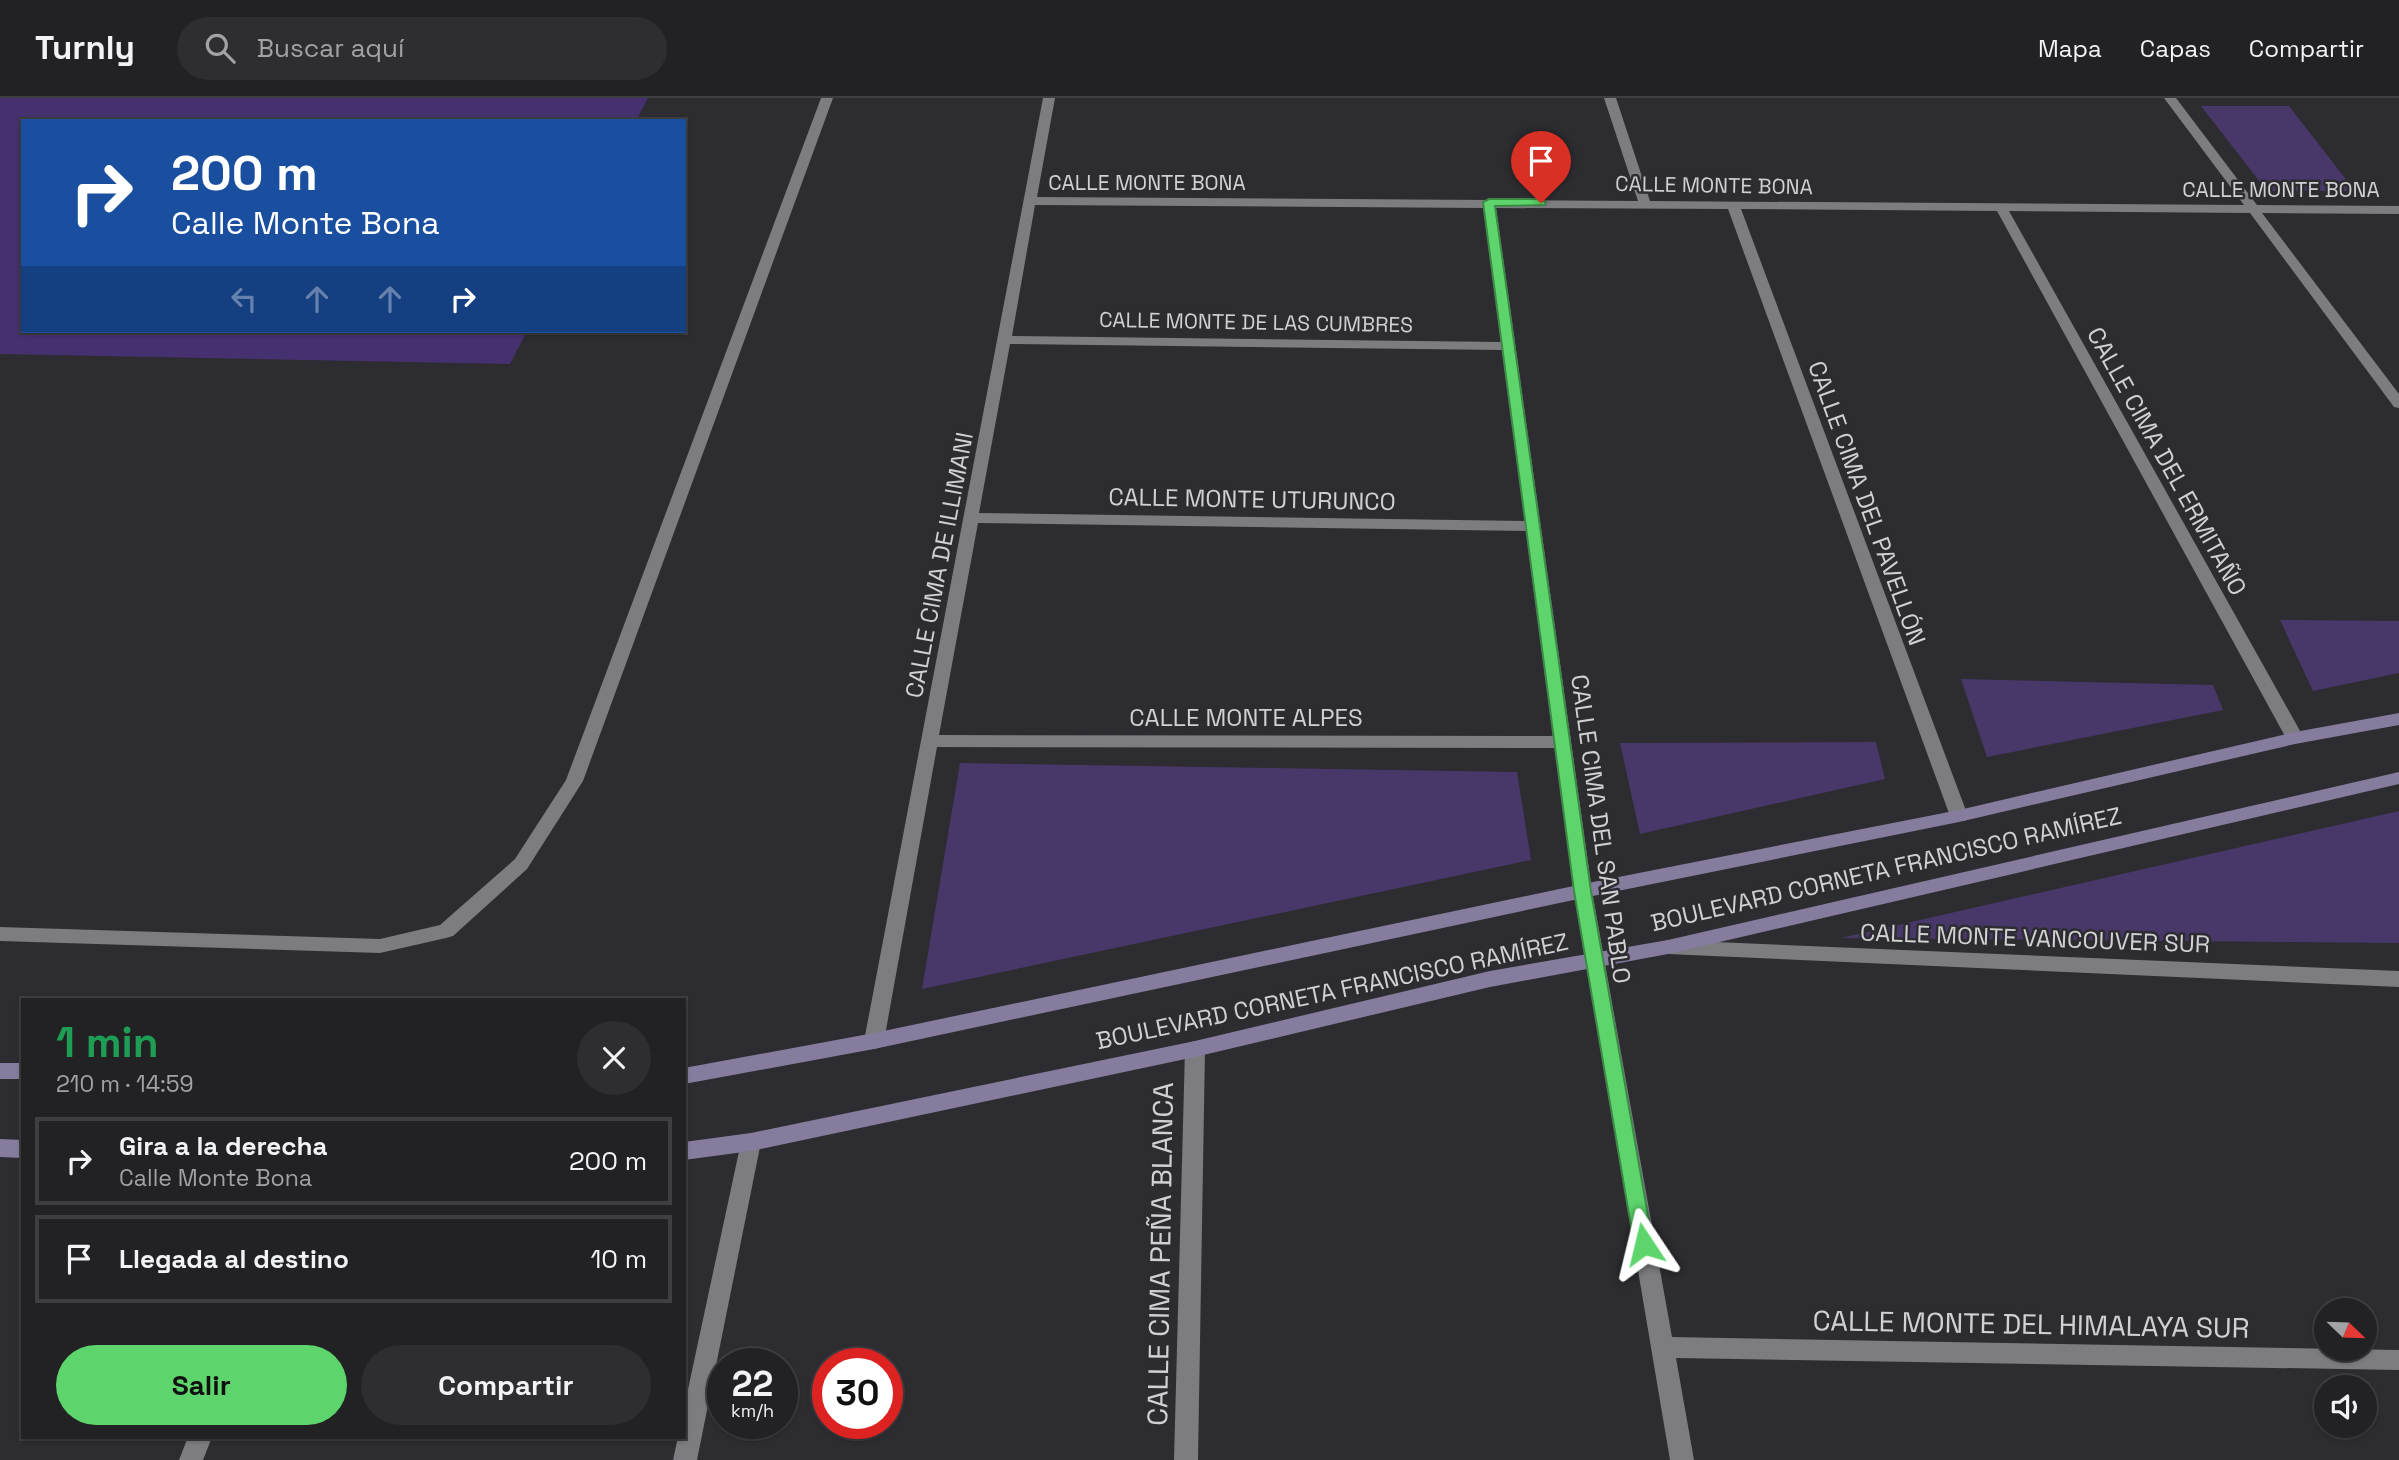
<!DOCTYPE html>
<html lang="es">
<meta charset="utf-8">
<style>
body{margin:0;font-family:"Space Grotesk",sans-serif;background:#2e2e31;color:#f1f3f6;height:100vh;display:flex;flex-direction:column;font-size:26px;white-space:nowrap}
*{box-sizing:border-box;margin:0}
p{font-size:23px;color:#a2a3a6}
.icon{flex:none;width:38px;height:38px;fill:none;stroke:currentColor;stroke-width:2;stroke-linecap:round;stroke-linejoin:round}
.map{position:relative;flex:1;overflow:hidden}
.details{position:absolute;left:21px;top:900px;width:665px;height:441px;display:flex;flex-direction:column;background:#222124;border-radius:0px;box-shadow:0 2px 5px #0004,0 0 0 2px #3f3e41}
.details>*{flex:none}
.banner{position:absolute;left:21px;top:21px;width:665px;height:214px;border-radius:0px;box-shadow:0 2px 5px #0004,0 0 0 2px #3f3e41;background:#1a4fa0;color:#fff;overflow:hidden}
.needle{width:46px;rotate:113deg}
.buttons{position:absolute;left:2314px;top:1200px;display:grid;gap:14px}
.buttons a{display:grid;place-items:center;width:63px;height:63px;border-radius:50%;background:#222124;box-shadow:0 2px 5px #0004,0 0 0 2px #3f3e41;font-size:35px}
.speed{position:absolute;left:707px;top:1250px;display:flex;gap:14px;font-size:35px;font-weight:700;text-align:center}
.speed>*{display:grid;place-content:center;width:91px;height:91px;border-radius:50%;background:#222124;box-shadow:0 2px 5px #0004,0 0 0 2px #3f3e41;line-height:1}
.speed small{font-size:18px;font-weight:400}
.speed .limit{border:10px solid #d22;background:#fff;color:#111}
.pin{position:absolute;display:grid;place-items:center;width:60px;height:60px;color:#fff;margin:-72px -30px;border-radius:50% 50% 50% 0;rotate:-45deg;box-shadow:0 0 7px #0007}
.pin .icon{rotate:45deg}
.me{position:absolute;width:77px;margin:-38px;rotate:350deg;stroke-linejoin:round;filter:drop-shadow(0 0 5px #0008)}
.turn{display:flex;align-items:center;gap:24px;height:147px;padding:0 35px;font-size:32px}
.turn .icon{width:91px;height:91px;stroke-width:2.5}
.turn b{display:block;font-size:49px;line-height:60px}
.lanes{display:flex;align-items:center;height:66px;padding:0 35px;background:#0003;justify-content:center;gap:35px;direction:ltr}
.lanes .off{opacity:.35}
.round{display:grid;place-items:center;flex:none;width:74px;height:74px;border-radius:37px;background:#2e2e31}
.headline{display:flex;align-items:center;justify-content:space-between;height:119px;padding:0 35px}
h1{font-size:42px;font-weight:700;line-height:52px;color:#1e9e55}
.cta{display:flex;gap:14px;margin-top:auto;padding:14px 35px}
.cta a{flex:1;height:80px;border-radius:42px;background:#5dd56c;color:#111;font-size:28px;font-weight:700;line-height:80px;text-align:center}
.cta a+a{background:#2e2e31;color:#f1f3f6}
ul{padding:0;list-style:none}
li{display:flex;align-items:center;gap:21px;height:88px;margin:0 14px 10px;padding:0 21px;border:4px solid #3f3e41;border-radius:0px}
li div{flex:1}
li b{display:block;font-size:26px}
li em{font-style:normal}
header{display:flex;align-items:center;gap:42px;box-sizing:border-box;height:98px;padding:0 35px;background:#222124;border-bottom:2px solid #3f3e41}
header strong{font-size:33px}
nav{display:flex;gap:38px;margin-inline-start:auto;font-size:24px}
.search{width:490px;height:63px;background:#2e2e31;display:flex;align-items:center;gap:18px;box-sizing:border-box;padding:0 24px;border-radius:38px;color:#a2a3a6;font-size:26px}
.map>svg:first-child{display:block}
.green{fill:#473869}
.building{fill:#463170}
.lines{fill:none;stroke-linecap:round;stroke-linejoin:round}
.lane{fill:#7d7c81;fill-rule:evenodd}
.street{fill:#7d7c81;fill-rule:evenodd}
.secondary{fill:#867d9e;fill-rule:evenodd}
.route{fill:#5dd56c;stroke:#3c8a46;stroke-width:2}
.labels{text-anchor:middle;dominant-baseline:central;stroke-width:5;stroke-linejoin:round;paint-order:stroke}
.far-street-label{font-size:21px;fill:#d1d0d3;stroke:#2d2c30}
.street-label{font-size:24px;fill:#d1d0d3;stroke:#2d2c30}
.near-street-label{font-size:28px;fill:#d1d0d3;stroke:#2d2c30}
</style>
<header>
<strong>Turnly</strong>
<div class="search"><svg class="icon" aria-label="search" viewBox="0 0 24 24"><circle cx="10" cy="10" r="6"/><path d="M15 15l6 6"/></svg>Buscar aquí</div>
<nav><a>Mapa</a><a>Capas</a><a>Compartir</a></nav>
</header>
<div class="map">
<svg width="2399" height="1362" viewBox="0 0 2399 1362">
<rect width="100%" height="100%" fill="#2d2c30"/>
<path class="green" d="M2201 8H2289L2355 93H2267Z
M2280 522 2399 523V575L2313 593Z
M1961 581 2213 587 2223 612 1987 659Z
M1876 644 1885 681 1640 736 1620 645Z
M960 665 1517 674 1531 762 922 891Z
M2399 713V845L1841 840Z"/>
<path class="building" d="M0 0H648L636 23H23V233H527L510 266 0 256Z"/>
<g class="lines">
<path class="lane" d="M821 0H833L583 683 527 771 453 838 446 840 380 855 0 843V829L380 841 440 827 515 761 566 682Z"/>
<path class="street" d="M1043 0H1055L1037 99 1638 103 1604 0H1616L1650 103 2244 107 2164 0H2176L2257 107 2399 108V116L2262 115 2399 296V310L2394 309 2250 115 2009 113 2304 640 2295 646 2286 640 1997 113 1741 111 1968 718 1965 723H1953L1950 718 1728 111 1496 110 1592 793 1672 1239 2399 1252V1272L1676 1260 1694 1362H1670L1574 793 1555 650 937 649 884 943 881 949 874 951 867 949 864 943ZM1035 107 1484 110 1501 244 1012 238ZM1010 246 1502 252 1525 423 979 415ZM978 425 1526 433 1553 638 939 637Z
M1668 842 2399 873V889L1668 856 1661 854 1658 849 1661 844Z
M1195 943 1202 945 1205 951 1198 1362H1174L1185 951 1188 945Z
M751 1035 758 1038 761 1044 697 1362H673L678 1339H684V1310L741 1044 744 1038Z
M188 1339H212L203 1362H179Z"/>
<path class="secondary" d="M2399 615V627L2295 646 1959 724 1583 800 874 951 684 986V970L874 935 1583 786 1959 712 2295 634Z
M2399 674V686L1668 856 1490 889 1195 959 751 1053 684 1062V1044L751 1035 1195 943 1490 873 1668 842Z
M0 965H23V981H0Z
M0 1041 23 1042V1060L0 1059Z"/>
</g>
<path class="route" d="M1541 101 1546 105 1545 107 1495 108 1591 793 1653 1146 1651 1152 1644 1155 1637 1152 1634 1146 1574 793 1483 104 1489 101Z"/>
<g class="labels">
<g class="far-street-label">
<text x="1147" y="84">CALLE MONTE BONA</text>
<text transform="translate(1714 87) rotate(1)">CALLE MONTE BONA</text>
<text x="2281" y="91">CALLE MONTE BONA</text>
<text transform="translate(1256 224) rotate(1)">CALLE MONTE DE LAS CUMBRES</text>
</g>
<g class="street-label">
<text transform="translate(2167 363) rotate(61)">CALLE CIMA DEL ERMITAÑO</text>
<text transform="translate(1252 401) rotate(1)">CALLE MONTE UTURUNCO</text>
<text transform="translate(1867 405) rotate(70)">CALLE CIMA DEL PAVELLÓN</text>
<text transform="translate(939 467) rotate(-79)">CALLE CIMA DE ILLIMANI</text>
<text x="1246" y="619">CALLE MONTE ALPES</text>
<text transform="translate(1601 731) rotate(82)">CALLE CIMA DEL SAN PABLO</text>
<text transform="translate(1886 771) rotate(-13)">BOULEVARD CORNETA FRANCISCO RAMÍREZ</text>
<text transform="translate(2035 840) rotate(2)">CALLE MONTE VANCOUVER SUR</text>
<text transform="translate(1332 893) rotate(-12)">BOULEVARD CORNETA FRANCISCO RAMÍREZ</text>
</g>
<g class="near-street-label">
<text transform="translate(1160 1156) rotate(-89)">CALLE CIMA PEÑA BLANCA</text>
<text transform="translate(2031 1226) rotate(1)">CALLE MONTE DEL HIMALAYA SUR</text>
</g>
</g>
</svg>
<div class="buttons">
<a><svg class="needle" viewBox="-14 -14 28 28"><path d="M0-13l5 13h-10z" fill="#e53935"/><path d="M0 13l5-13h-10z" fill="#a2a3a6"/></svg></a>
<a><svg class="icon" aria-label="sound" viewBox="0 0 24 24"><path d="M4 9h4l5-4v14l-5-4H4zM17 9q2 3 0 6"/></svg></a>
</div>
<div class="speed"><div>22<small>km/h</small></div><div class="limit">30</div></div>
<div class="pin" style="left:1541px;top:105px;background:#d93025"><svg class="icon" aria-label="arrive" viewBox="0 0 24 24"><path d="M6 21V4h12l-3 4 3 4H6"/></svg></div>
<svg class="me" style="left:1644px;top:1146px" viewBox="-20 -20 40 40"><path d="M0-17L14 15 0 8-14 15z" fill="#5dd56c" stroke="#fff" stroke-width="4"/></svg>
<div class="banner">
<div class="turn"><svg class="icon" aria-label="right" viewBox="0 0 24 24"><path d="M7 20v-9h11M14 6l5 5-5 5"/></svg><div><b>200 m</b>Calle Monte Bona</div></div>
<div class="lanes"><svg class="icon off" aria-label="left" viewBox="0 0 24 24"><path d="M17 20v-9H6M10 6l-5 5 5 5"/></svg><svg class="icon off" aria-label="ahead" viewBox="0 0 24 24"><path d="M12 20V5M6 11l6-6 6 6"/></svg><svg class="icon off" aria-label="ahead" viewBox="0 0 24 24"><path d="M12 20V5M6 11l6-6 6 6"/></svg><svg class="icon" aria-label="right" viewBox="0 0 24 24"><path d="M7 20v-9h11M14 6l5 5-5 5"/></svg></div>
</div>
<section class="details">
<div class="headline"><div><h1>1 min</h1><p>210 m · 14:59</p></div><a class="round"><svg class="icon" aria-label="close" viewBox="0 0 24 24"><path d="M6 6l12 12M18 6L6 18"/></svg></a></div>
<ul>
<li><svg class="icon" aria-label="right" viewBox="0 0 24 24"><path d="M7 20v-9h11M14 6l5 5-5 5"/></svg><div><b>Gira a la derecha</b><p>Calle Monte Bona</p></div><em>200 m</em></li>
<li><svg class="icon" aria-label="arrive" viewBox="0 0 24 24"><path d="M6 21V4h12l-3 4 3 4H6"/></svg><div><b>Llegada al destino</b></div><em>10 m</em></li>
</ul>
<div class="cta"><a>Salir</a><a>Compartir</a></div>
</section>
</div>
